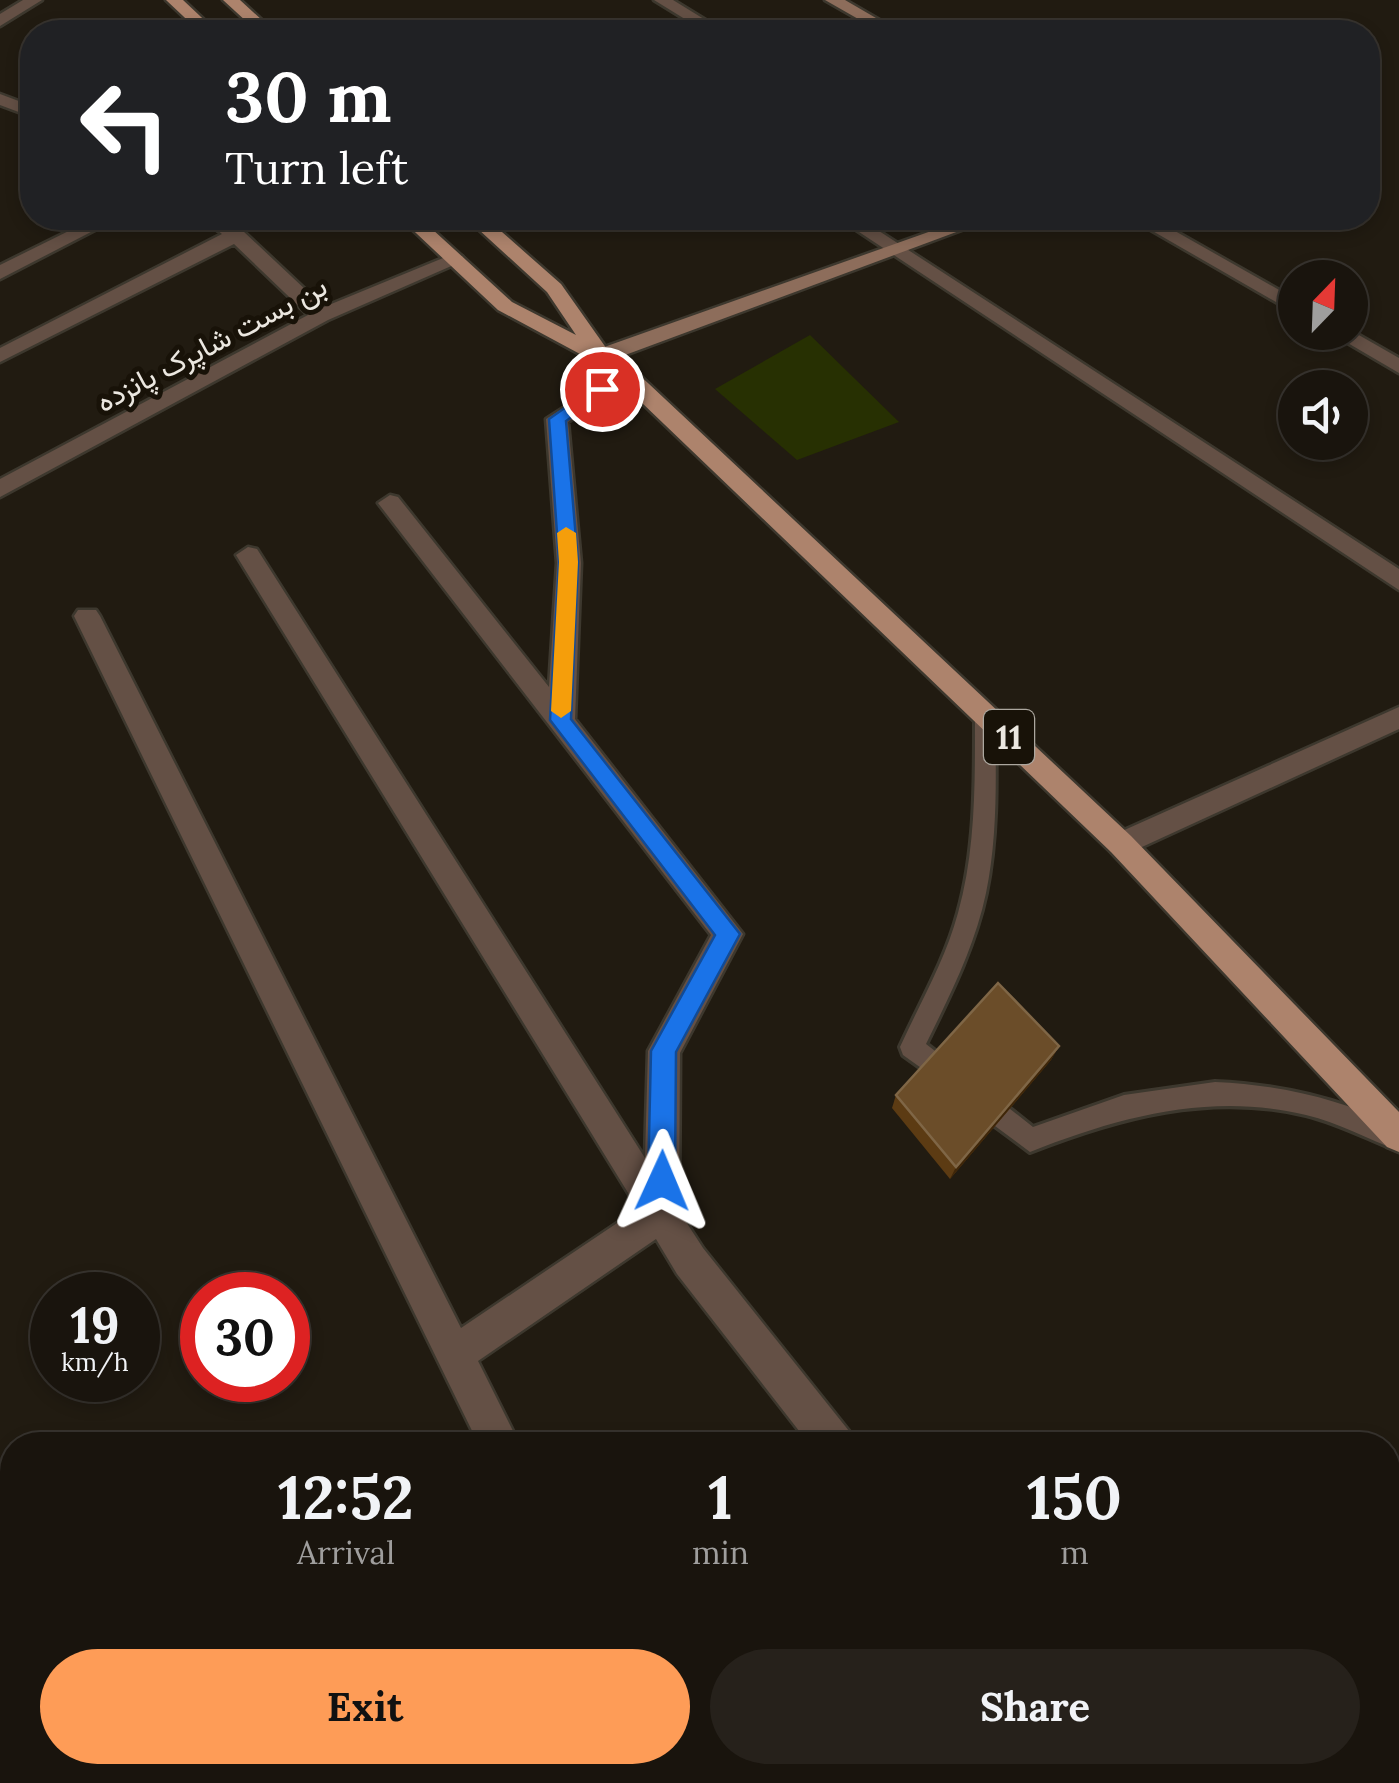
<!DOCTYPE html>
<meta charset="utf-8">
<style>
body{margin:0;font-family:Lora,Vazirmatn,serif;background:#26211b;color:#f1f3f6;height:100vh;display:flex;flex-direction:column;font-size:38px;white-space:nowrap}
*{box-sizing:border-box;margin:0}
p{font-size:32px;color:#9f9e9d}
.icon{flex:none;width:55px;height:55px;fill:none;stroke:currentColor;stroke-width:2;stroke-linecap:round;stroke-linejoin:round}
.map{position:relative;flex:1;overflow:hidden}
.sheet{position:absolute;left:0px;top:1432px;width:1400px;height:352px;display:flex;flex-direction:column;background:#19140d;border-radius:40px 40px 0 0;box-shadow:0 5px 15px #0003,0 0 0 2px #37332e}
.sheet>*{flex:none}
.guide{position:absolute;left:20px;top:20px;width:1360px;height:210px;border-radius:40px;box-shadow:0 5px 15px #0003,0 0 0 2px #37332e;background:#202124;color:#fff;overflow:hidden}
.needle{width:65px;rotate:23deg}
.fabs{position:absolute;left:1278px;top:260px;display:grid;gap:20px}
.fabs a{display:grid;place-items:center;width:90px;height:90px;border-radius:50%;background:#19140d;box-shadow:0 5px 15px #0003,0 0 0 2px #37332e;font-size:50px}
.speed{position:absolute;left:30px;top:1272px;display:flex;gap:20px;font-size:50px;font-weight:700;text-align:center}
.speed>*{display:grid;place-content:center;width:130px;height:130px;border-radius:50%;background:#19140d;box-shadow:0 5px 15px #0003,0 0 0 2px #37332e;line-height:1}
.speed small{font-size:25px;font-weight:400}
.speed .limit{border:15px solid #d22;background:#fff;color:#111}
.pin{position:absolute;display:grid;place-items:center;width:85px;height:85px;color:#fff;margin:-42px;border:5px solid #fff;border-radius:50%;box-shadow:0 2px 10px #0007}
.me{position:absolute;width:110px;margin:-55px;rotate:1deg;stroke-linejoin:round;filter:drop-shadow(0 0 8px #0008)}
.turn{display:flex;align-items:center;gap:35px;height:210px;padding:0 40px;font-size:45px}
.turn .icon{width:130px;height:130px;stroke-width:2.5}
.turn b{display:block;font-size:70px;line-height:85px}
.eta{display:flex;justify-content:space-evenly;align-items:center;height:170px;text-align:center}
.eta b{font-size:60px;font-weight:700;line-height:70px}
.cta{display:flex;gap:20px;margin-top:auto;padding:20px 40px}
.cta a{flex:1;height:115px;border-radius:60px;background:#fe9c57;color:#111;font-size:40px;font-weight:700;line-height:115px;text-align:center}
.cta a+a{background:#26211b;color:#f1f3f6}
.map>svg:first-child{display:block}
.green{fill:#273002}
.lines{fill:none;stroke-linecap:round;stroke-linejoin:round}
.lane-casing{stroke:#3d382e;stroke-width:6}
.street-casing{stroke:#3d382e;stroke-width:5}
.secondary-casing{stroke:#3d382e;stroke-width:5}
.primary-casing{stroke:#3d382e;stroke-width:5}
.lane{fill:#645045;fill-rule:evenodd}
.street{fill:#645045;fill-rule:evenodd}
.secondary{fill:#8d6d5b;fill-rule:evenodd}
.primary{fill:#ad836c;fill-rule:evenodd}
.wall{fill:#5c3b13}
.shaded-wall{fill:#3e2609}
.building{fill:#6b4d29;stroke:#7f6646;stroke-width:2.5}
.route{fill:#1a73e8;stroke:#114b97;stroke-width:2.5}
.slow{fill:#f59e0b}
.labels{text-anchor:middle;dominant-baseline:central;stroke-width:10;stroke-linejoin:round;paint-order:stroke}
.far-street-label{font-size:30px;fill:#ebe7e0;stroke:#181208}
.shield{fill:#181208;stroke:#aca79f;stroke-width:2.5}
.shield-label{font-size:32px;font-weight:bold;fill:#ebe7e0}
</style>
<div class="map">
<svg width="1399" height="1783" viewBox="0 0 1399 1783">
<rect width="100%" height="100%" fill="#211b11"/>
<path class="green" d="M810 335 899 422 797 460 715 389Z"/>
<g class="lines">
<defs>
<path id="lane" d="M985 707 995 715C996 774 998 835 986 893 975 946 950 995 926 1044L961 1071 964 1079 961 1087 952 1090 903 1055 900 1047C920 1003 945 961 958 913 976 849 975 781 975 715Z
M1215 1082C1282 1085 1338 1099 1399 1126V1151C1368 1139 1339 1123 1306 1115 1210 1092 1119 1117 1030 1152L968 1106 964 1098 968 1090 977 1086 986 1090 1033 1127 1124 1095Z"/>
<path id="street" d="M23 0H42L0 26V14Z
M654 0H673L725 32H706Z
M0 94 32 106V117L0 105Z
M95 218H118L0 279V265Z
M202 218H223L243 231 324 307 448 256H462L465 260 328 320 0 497V479L308 315 234 244 0 362V348L222 234Z
M838 218H859L1399 569V590Z
M1130 218H1152L1295 299V313Z
M1350 330 1399 358V373L1329 332Z
M625 368 636 374 633 379 568 422 581 563 575 719 743 934 680 1053 679 1211 703 1248 849 1431 855 1445H810L677 1274 656 1239 478 1361 520 1445H479L74 616 78 610H96L100 616 461 1328 638 1209 236 555 248 547 257 549 645 1158 648 1051 711 935 378 503 390 495 398 497 549 687 557 563 546 419Z
M1399 707V729L1131 852 1121 856 1111 852 1106 844 1111 836Z
M1388 1761 1397 1783H1351L1347 1772H1388Z
M637 1772H682L686 1783H641Z
M1019 1772H1064L1068 1783H1023Z"/>
<path id="secondary" d="M825 0H845L900 32H881Z
M968 218H994L609 361H593L590 356 593 351Z"/>
<path id="primary" d="M166 0H183L217 32H200Z
M223 0H240L275 32H258Z
M400 218H420L512 302 576 335 547 292 466 218H486L561 284 609 352 633 369 1131 836 1399 1112V1152L1387 1147 1111 852 617 379 593 361 498 310Z"/>
</defs>
<use href="#lane" class="lane-casing"/>
<use href="#street" class="street-casing"/>
<use href="#secondary" class="secondary-casing"/>
<use href="#primary" class="primary-casing"/>
<use href="#lane" class="lane"/>
<use href="#street" class="street"/>
<use href="#secondary" class="secondary"/>
<use href="#primary" class="primary"/>
</g>
<path class="wall" d="M1059 1046 1051 1060 950 1179 892 1108 896 1095Z"/>
<path class="shaded-wall" d="M1059 1046 1051 1060 950 1179 956 1167Z"/>
<path class="building" d="M998 983 1059 1046 956 1167 896 1095Z"/>
<path class="route" d="M597 385 611 389 566 421 578 562 571 719 740 934 676 1052 675 1181 671 1190 662 1194 652 1190 648 1181 651 1051 715 935 550 720 559 562 549 419Z"/>
<path class="slow" d="M566 527 576 533 578 562 571 711 561 718 551 711 559 562 557 533Z"/>
<g class="labels">
<g class="far-street-label">
<text transform="translate(211 343) rotate(-28)">بن بست شاپرک پانزده</text>
</g>
<rect class="shield" x="984" y="710" width="50" height="54" rx="8"/>
<g class="shield-label">
<text x="1009" y="737">11</text>
</g>
</g>
</svg>
<div class="fabs">
<a><svg class="needle" viewBox="-14 -14 28 28"><path d="M0-13l5 13h-10z" fill="#e53935"/><path d="M0 13l5-13h-10z" fill="#9f9e9d"/></svg></a>
<a><svg class="icon" aria-label="sound" viewBox="0 0 24 24"><path d="M4 9h4l5-4v14l-5-4H4zM17 9q2 3 0 6"/></svg></a>
</div>
<div class="speed"><div>19<small>km/h</small></div><div class="limit">30</div></div>
<div class="pin" style="left:602px;top:389px;background:#d93025"><svg class="icon" aria-label="arrive" viewBox="0 0 24 24"><path d="M6 21V4h12l-3 4 3 4H6"/></svg></div>
<svg class="me" style="left:662px;top:1181px" viewBox="-20 -20 40 40"><path d="M0-17L14 15 0 8-14 15z" fill="#1a73e8" stroke="#fff" stroke-width="4"/></svg>
<div class="guide">
<div class="turn"><svg class="icon" aria-label="left" viewBox="0 0 24 24"><path d="M17 20v-9H6M10 6l-5 5 5 5"/></svg><div><b>30 m</b>Turn left</div></div>
</div>
<section class="sheet">
<div class="eta">
<div><b>12:52</b><p>Arrival</p></div>
<div><b>1</b><p>min</p></div>
<div><b>150</b><p>m</p></div>
</div>
<div class="cta"><a>Exit</a><a>Share</a></div>
</section>
</div>
